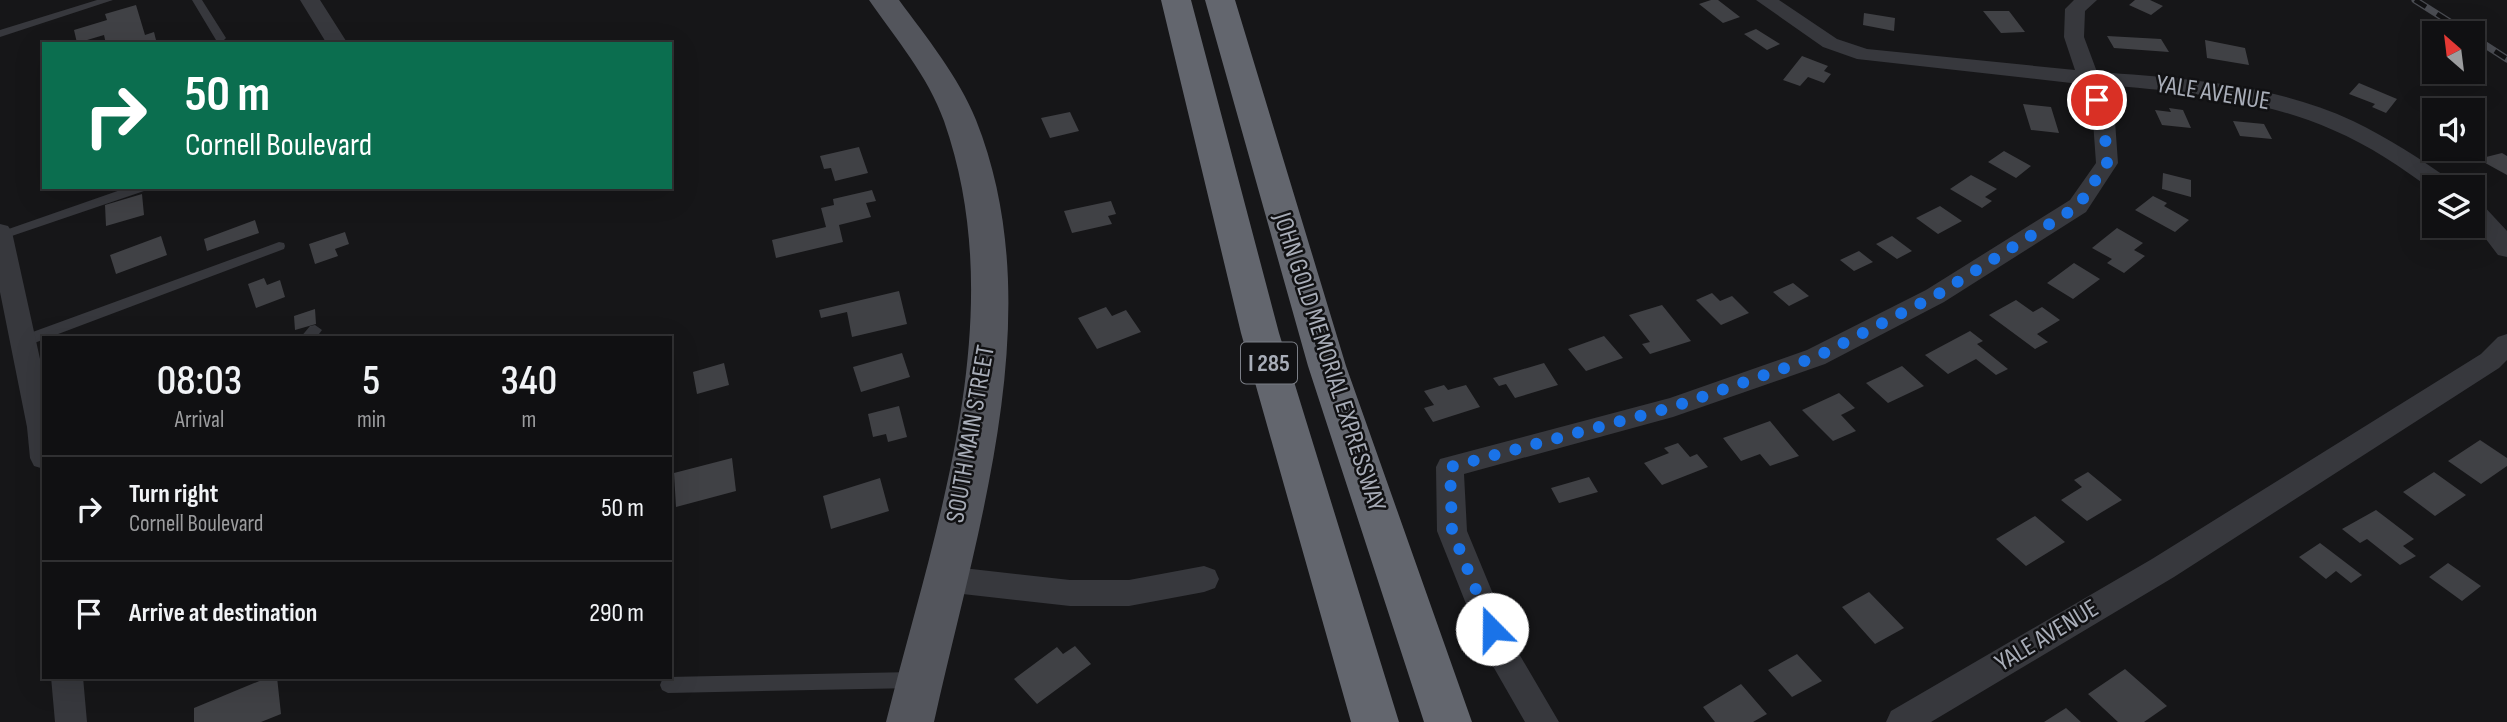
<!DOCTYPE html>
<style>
body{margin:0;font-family:"Sofia Sans Condensed",sans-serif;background:#1e1e20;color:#f1f3f6;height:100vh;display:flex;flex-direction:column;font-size:26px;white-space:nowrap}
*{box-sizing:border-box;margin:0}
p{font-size:23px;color:#9c9d9f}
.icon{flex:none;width:38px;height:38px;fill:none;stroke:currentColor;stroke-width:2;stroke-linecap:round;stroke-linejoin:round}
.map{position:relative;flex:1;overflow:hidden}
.panel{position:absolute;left:42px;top:336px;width:630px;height:343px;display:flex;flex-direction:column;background:#101012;border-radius:0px;box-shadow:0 7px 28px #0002,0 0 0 2px #303032}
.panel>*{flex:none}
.banner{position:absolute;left:42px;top:42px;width:630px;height:147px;border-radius:0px;box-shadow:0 7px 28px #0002,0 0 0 2px #303032;background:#0b6e4f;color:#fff;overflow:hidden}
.needle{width:46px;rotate:332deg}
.tools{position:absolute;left:2422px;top:21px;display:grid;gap:14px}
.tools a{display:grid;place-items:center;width:63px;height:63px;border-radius:0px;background:#101012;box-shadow:0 7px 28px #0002,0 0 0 2px #303032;font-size:35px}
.pin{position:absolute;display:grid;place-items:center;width:60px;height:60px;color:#fff;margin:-30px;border:4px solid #fff;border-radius:50%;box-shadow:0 2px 7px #0007}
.me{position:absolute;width:77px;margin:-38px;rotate:338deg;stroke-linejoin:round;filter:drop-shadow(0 0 5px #0008)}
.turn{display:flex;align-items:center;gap:24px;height:147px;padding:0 28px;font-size:32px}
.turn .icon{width:91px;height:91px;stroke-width:2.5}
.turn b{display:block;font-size:49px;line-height:60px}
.eta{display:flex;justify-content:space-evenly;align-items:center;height:119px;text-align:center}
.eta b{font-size:42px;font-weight:600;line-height:49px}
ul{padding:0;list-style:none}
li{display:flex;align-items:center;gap:21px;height:105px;padding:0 28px;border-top:2px solid #303032}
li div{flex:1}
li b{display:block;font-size:26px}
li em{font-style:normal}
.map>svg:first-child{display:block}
.building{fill:#404145}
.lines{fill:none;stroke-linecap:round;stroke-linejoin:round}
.lane{fill:#37383d;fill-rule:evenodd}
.street{fill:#37383d;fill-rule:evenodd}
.primary{fill:#53555c;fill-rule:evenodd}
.highway{fill:#63666e;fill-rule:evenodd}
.rail-casing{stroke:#4a4c52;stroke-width:7}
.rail{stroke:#111113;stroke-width:4.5;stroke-dasharray:13;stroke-linecap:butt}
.route{stroke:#1a73e8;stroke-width:12;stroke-dasharray:0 21.6}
.labels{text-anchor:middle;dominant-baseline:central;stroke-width:5;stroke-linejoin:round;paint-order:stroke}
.shield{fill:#111113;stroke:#7b7e86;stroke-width:2}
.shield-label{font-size:24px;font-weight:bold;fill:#a8adb8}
.street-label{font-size:26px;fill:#a8adb8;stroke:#111113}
</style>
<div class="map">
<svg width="2507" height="722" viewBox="0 0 2507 722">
<rect width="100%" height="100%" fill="#161618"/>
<path class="building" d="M1711 0H1718L1740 17 1723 23 1699 4Z
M2135 0H2150L2163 6 2151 15 2129 5Z
M136 5 145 35 154 32 157 44H106L104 35 77 43 74 30 107 20 105 14Z
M1983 11H2009L2025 32 2001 33Z
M1864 13 1895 18 1894 31 1863 25Z
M1756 29 1780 44 1767 50 1744 34Z
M2107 36 2161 39 2169 52 2114 48Z
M2205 40 2245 48 2249 65 2207 58Z
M1802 56 1828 66 1824 71 1831 74 1824 83 1808 77 1800 86 1783 80Z
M2359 83 2397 99 2386 113 2372 107 2375 104 2349 94Z
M2023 104 2051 107 2059 133 2031 130Z
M2169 108 2183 110 2191 128 2162 125 2155 110 2171 112Z
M1070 112 1079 131 1050 138 1041 118Z
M2233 121 2264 124 2272 139 2240 136Z
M859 147 868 173 835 181 831 168 824 169 820 156Z
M2004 151 2031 166 2016 178 1988 162Z
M2502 153 2507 156V175L2478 159Z
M2163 173 2191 180V197L2162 189Z
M1971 175 1997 189 1985 197 1992 201 1982 208 1950 189Z
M872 190 876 201 866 203 871 217 839 225 843 242 776 258 772 240 826 227 821 208 834 205 833 199Z
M142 194 144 215 106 226 105 205Z
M2153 196 2167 203 2164 206 2189 220 2175 232 2135 210Z
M1111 201 1116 214 1108 216 1112 224 1072 233 1064 211Z
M1940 206 1962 221 1938 234 1916 218Z
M255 220 259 233 207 251 204 239Z
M2117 228 2143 243 2134 250 2145 256 2124 273 2107 263 2112 259 2092 248Z
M345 232 349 244 335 249 338 256 315 264 309 244Z
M161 236 167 255 116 274 110 255Z
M1892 236 1912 251 1897 259 1876 244Z
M1859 251 1873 262 1854 271 1840 260Z
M2074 263 2100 279 2073 299 2047 283Z
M264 278 267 285 280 280 285 297 256 308 248 284Z
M1793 283 1809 296 1789 306 1773 292Z
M899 291 907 324 852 337 847 312 821 318 819 310Z
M1712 293 1720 301 1732 296 1749 313 1721 325 1696 300Z
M2016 300 2033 312 2042 307 2060 320 2037 334 2048 342 2035 349 1989 315Z
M1662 305 1691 341 1650 354 1642 344 1650 342 1629 315Z
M1106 307 1112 316 1126 310 1141 332 1097 349 1078 318Z
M315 309 316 324 295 330 294 316Z
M1970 331 1983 341 1977 344 2008 369 1996 375 1976 359 1948 374 1925 355Z
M1604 336 1623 358 1586 371 1568 349Z
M902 353 910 377 861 392 853 367Z
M724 363 729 385 697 394 693 372Z
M1544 363 1558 385 1515 398 1506 384 1499 386 1493 378Z
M1902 366 1924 386 1888 403 1866 383Z
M1444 385 1448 390 1466 385 1480 407 1433 422 1424 408 1434 405 1424 391Z
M1839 393 1855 408 1841 415 1856 431 1833 441 1802 410Z
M899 406 907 437 888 442 886 434 873 437 868 414Z
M1770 421 1799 456 1770 466 1760 454 1741 461 1723 438Z
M2480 440 2507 458V466L2481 484 2448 461Z
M1678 443 1690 457 1697 454 1708 467 1662 485 1644 463 1669 453 1664 448Z
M732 458 736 491 676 507 674 473Z
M2088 472 2122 500 2087 521 2061 500 2082 487 2074 480Z
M2434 472 2466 495 2435 516 2403 492Z
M1589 477 1598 492 1559 503 1551 488Z
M880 478 889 511 831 529 823 496Z
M2376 510 2414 539 2403 546 2416 556 2400 565 2367 539 2360 543 2342 529Z
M2035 516 2065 542 2026 566 1996 539Z
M2320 543 2362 575 2351 583 2336 571 2326 579 2299 557Z
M2448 563 2481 586 2462 601 2429 577Z
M1869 592 1904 628 1875 644 1842 607Z
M1075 646 1091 664 1037 704 1014 679 1057 647 1063 654Z
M1797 654 1822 681 1792 697 1768 670Z
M2125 669 2167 706 2144 722H2118L2088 694Z
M269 677H277L281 714 261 722H194V708Z
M1741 684 1767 714 1753 722H1715L1703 707Z
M2066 708 2081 722H2044Z"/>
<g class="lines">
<path class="lane" d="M97 0H113L0 37V30Z
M192 0H202L226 38 224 40H216Z
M129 187H149L147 190 0 240V232Z
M279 242 284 243 285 246 284 249 29 345H19L17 341 19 337Z
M315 325 322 330 316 338H300L310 326Z
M914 672 920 675 922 680 920 685 914 688 668 693 662 690 660 685 662 680 668 677Z"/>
<path class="street" d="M300 0H320L348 44H327Z
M1756 0H1779L1837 39 1867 49 2075 70 2064 37 2065 9 2074 0H2097L2085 11 2084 37 2097 72C2183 78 2274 84 2353 121 2388 138 2421 159 2453 182L2457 187H2434V191C2402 168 2369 145 2333 130 2260 98 2181 91 2102 85L2115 121 2118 163 2086 212 1944 302 1825 364 1673 417 1464 474 1467 531 1515 647 1559 722H1525L1486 654 1437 531 1436 467 1440 459 1670 398 1807 350 1926 290 2070 200 2096 163 2093 121 2080 84 1857 59 1823 47Z
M2473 201 2481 203 2507 231V257L2498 255 2473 222Z
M0 224 8 226 12 232 44 377V469L34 466 30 458 27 427 0 292Z
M2507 334V360L2499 368 2174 577 1931 722H1886L1891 711 2152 559 2481 354 2498 337Z
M945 566 1070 580H1129L1204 566 1215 570 1219 579 1215 588 1204 592 1129 606H1070L945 592 934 588 930 579 934 570Z
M51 677H83L87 722H55Z"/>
<path class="primary" d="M869 0H899C927 38 958 76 976 120 1052 311 976 531 934 722H886C934 530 1013 318 944 121 928 76 896 39 869 0Z"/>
<path class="highway" d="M1161 0H1191L1279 333 1399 722H1351L1241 333Z
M1205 0H1235L1346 366 1472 722H1424L1308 366Z"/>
<defs>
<path id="rail" d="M2415 0 2467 33
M2473 37 2507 59"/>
</defs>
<use href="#rail" class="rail-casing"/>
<use href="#rail" class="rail"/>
</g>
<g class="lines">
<path class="route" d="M1492 629 1452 531 1450 467 1673 407 1816 357 1935 296 2078 206 2107 163 2104 121 2097 100"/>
</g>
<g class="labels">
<rect class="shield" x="1241" y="342.5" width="56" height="41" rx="5"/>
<g class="shield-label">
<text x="1269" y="363">I 285</text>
</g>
<g class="street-label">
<text transform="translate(2213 93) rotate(9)">YALE AVENUE</text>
<text transform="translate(1329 362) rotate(72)">JOHN GOLD MEMORIAL EXPRESSWAY</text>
<text transform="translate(971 434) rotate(-80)">SOUTH MAIN STREET</text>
<text transform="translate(2047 636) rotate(-31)">YALE AVENUE</text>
</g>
</g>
</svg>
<div class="tools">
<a><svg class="needle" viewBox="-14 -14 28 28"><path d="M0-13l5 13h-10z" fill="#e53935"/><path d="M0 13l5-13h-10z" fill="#9c9d9f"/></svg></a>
<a><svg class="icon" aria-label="sound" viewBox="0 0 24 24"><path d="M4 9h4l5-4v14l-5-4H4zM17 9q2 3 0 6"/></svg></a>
<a><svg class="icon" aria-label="layers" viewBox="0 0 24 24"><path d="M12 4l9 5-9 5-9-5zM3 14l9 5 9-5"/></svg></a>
</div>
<div class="pin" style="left:2097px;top:100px;background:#d93025"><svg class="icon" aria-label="arrive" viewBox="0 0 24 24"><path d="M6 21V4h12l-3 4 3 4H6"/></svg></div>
<svg class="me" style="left:1492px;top:629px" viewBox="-20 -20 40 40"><circle r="19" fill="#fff"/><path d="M0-13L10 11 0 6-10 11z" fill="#1a73e8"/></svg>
<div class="banner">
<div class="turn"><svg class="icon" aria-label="right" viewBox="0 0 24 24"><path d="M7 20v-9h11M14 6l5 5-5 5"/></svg><div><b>50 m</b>Cornell Boulevard</div></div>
</div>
<section class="panel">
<div class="eta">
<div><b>08:03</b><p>Arrival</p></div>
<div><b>5</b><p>min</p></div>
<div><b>340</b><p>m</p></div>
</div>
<ul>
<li><svg class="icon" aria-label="right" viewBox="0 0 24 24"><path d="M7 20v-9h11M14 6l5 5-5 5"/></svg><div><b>Turn right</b><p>Cornell Boulevard</p></div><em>50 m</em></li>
<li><svg class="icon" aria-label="arrive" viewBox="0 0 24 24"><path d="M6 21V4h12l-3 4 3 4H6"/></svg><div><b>Arrive at destination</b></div><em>290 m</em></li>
</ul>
</section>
</div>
